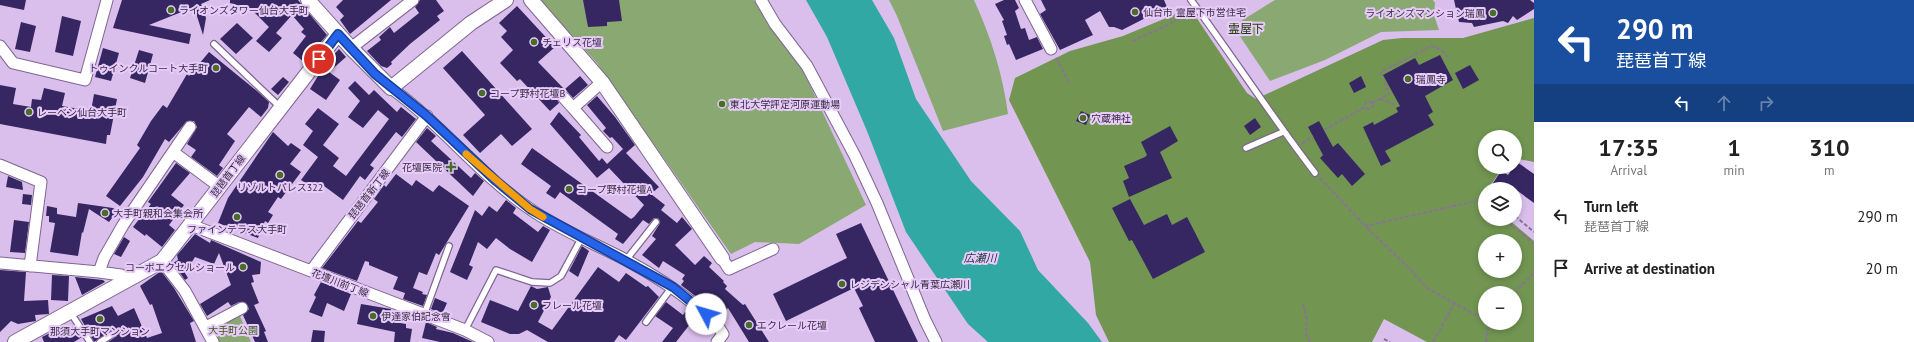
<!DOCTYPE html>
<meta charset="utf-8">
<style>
body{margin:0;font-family:"PT Sans","Noto Sans JP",sans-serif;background:#f2f2f2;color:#222;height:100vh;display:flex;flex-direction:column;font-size:15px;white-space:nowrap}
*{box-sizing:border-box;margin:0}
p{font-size:13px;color:#767676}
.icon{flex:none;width:22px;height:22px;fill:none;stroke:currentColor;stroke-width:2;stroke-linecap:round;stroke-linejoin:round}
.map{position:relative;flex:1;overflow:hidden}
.side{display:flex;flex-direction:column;background:#fff;width:380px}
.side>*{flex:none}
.hud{background:#1a4fa0;color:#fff;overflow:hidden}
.buttons{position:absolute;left:1478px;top:130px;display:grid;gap:8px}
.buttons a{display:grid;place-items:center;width:44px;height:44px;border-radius:50%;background:#fff;box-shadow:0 2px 6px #0003;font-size:20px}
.pin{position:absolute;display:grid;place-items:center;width:34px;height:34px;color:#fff;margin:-17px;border:2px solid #fff;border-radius:50%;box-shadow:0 1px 4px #0007}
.me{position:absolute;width:44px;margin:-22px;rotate:309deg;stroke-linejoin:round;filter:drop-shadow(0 0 3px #0008)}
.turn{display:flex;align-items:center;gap:14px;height:84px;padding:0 16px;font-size:18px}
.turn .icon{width:52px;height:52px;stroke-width:2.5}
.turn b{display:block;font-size:28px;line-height:34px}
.lanes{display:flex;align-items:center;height:38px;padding:0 16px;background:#0003;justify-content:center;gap:20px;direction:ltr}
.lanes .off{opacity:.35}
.eta{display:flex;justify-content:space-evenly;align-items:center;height:68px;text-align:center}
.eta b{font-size:24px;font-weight:800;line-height:28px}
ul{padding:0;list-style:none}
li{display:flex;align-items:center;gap:12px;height:52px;padding:0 16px}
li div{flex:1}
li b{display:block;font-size:15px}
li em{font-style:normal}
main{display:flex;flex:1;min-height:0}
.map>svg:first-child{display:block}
.green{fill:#8aa871}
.forest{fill:#729552;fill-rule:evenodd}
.water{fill:#31a8a4}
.building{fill:#362763}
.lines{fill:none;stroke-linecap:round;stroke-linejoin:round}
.service-casing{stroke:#7f6690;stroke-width:8}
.minor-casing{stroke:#7f6690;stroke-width:13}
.tertiary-casing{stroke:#7f6690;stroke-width:16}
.path{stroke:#877494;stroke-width:2;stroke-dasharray:4 2;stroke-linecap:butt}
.service{stroke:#fff;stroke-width:5.5}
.minor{stroke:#fff;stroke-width:11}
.tertiary{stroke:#fff;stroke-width:14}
.route-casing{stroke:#184099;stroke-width:10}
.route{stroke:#2563eb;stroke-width:7}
.slow{stroke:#f59e0b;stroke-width:7}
.poi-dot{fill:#4a6d25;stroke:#e7cbfb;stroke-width:1.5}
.labels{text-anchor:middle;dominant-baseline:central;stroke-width:4;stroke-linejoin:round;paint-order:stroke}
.poi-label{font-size:10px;fill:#382d3f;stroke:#e7cbfb;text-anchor:start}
.street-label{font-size:10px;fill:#382d3f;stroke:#e7cbfb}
.park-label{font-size:10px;fill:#3b5c15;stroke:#e7cbfb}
.water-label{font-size:11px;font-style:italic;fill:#1a2e2d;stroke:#e7cbfb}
.quarter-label{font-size:12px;fill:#263e0b;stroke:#e7cbfb}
</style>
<main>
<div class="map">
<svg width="1534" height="342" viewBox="0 0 1534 342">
<rect width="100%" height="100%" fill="#dabfed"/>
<path class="green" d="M540 0H754L772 30 801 66 866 205 799 244 755 242 731 254 597 63Z
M889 0H974C991 37 1003 75 1008 114L943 131 897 16Z
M1275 0H1433L1435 3 1434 15 1439 30 1381 32 1325 60 1270 81 1233 26Z
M239 314 251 342H217L211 329Z"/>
<path class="forest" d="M1183 11 1196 17 1247 93 1256 99 1383 40 1402 38H1463L1534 18V162L1519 159 1515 162V137H1485V167H1506L1501 170 1488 189H1485L1482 198 1485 200V219H1508L1534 241V342H1427L1384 319 1372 342H1109L1096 315 1090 262 1009 100 1015 78 1070 51 1123 36ZM1485 241H1515V271H1485ZM1485 293H1515V323H1485Z"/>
<path class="water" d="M806 0H872L894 38 916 99 971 181 1020 231 1038 270 1088 323 1102 342H988L968 324 906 232 867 131 827 37Z"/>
<path class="building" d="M0 0H26L24 10 0 5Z
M122 0H210L201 4 206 18 203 35 194 7 149 25 191 34 189 44 113 28Z
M230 0H298L327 35 304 62 293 53 306 36 301 32 304 29 292 15 276 33 282 38 269 52 256 41 269 27 251 9 230 3Z
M343 0H391L350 34 340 20 344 16 336 7Z
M420 0H436L444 11 437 16 440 20 410 44 391 62 392 64 387 68 381 66 367 51 381 40 379 37 390 27 394 33 419 13 415 7Z
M583 0H619L622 21 607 22V26L588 27Z
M1004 0H1015L1019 8 1015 11 1021 29 1025 28 1029 40 1037 37 1043 49 1016 60 1009 44 1007 45 1004 36 1007 35 1002 21 1004 20 995 4Z
M1041 0H1164L1167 7 1122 30 1114 27H1109L1100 11 1085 20 1093 35 1060 50 1040 14 1046 10Z
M1454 0H1530L1534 3V9L1517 20 1513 16 1508 23 1503 21 1474 27 1472 23 1459 22Z
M517 6 555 47 538 62 566 91 559 93 557 99 559 103 550 111 520 79 517 81 500 63 513 50 501 37 507 31 499 23Z
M62 16 81 21 73 56 55 52Z
M21 22 36 26 30 52 15 49Z
M237 23 253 38 236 54 220 39Z
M103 48 119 53 111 81 95 77Z
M339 49 346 57 329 72 340 80 326 100 310 89 326 63Z
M139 50 153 54 145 83 130 78Z
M462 51 532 129 512 146 501 134 480 153 463 135 485 115 443 68Z
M209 52 257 91 269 102 268 108 261 117 249 107 227 134 235 141 219 165 223 168 217 176 191 157 196 150 187 144 197 127 194 121H187L169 142 165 139 143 177 120 206 106 196 140 148 137 145 151 121 163 105 167 108 187 74 189 76Z
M1440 55 1453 80 1425 96 1433 112 1428 115 1434 125 1385 151 1391 161 1381 166 1363 127 1373 122 1374 125 1398 112 1396 108 1400 106 1383 75 1415 58 1419 65Z
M1470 65 1479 80 1463 89 1455 73Z
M580 76 588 85 573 98 565 89Z
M1361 76 1366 87 1354 93 1349 83Z
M283 77 289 82 278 95 271 89Z
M355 81 369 95 374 90 397 112 401 107 416 119 402 137 396 132 370 165 374 168 365 180 360 176 343 200 320 183 315 189 301 180 318 157 303 145 313 131 305 124 318 108 339 124 323 145 339 158 333 166 346 176 389 119 378 110 363 128 348 117 360 101 348 88Z
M0 85 16 88 13 104 31 107 32 99 41 100 44 88 65 93 62 106 91 111 94 94 117 99 110 135H107L106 144 0 124Z
M597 96 615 117 635 145 626 153 659 187 651 194 665 205 661 210 677 223 682 217 692 229 675 245 695 265 704 256 712 263 709 267 724 281 723 282 727 286 725 289 743 305 745 304 769 342H749L728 308 720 315 681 285 684 281 682 279 685 275 663 261 659 268 642 255 656 239 652 236 660 223 658 218H654L649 224 643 220 623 244 615 239 618 234 560 192 555 199 546 193 551 186 521 164 532 148 631 219 634 217 644 205 609 168 597 178 550 124 559 112 581 135 579 137 599 161 602 158 607 164 623 149 612 137 610 138 603 131 606 128 587 105Z
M1081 111 1090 115 1086 125 1076 121Z
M1255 118 1261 127 1250 135 1244 126Z
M1319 121 1333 147 1338 143 1365 174 1352 186 1342 174 1338 178 1320 158 1323 155 1308 127Z
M1170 126 1178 141 1160 152 1172 178 1129 197 1123 181 1129 178 1124 166 1145 157 1147 155 1141 142Z
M427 128 436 136 431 141 471 178 475 173 484 181 473 196 416 142Z
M273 132 288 146 291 143 301 150 290 164 301 172 281 199 278 197 268 212 273 215 268 223 265 221 258 238 218 223 228 198Z
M1517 162 1534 174V203L1515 189H1489L1501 171 1508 175Z
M176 163 190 173 171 195 184 205 169 225 175 230 162 247 146 234 145 236 133 227 151 204 148 202Z
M396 174 412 186 416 180 433 192 439 185 469 206 439 255 436 253 427 275 419 272 413 288 423 292 422 294 427 295 423 306 403 299 405 293 393 289 398 277 369 265V262L365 261 357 281 322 268 358 221 361 223 378 202 374 199 384 185 386 187Z
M8 176 22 182 23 190 6 187Z
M23 194 32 195 31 205 22 204Z
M1130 199 1144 225 1167 214 1172 225 1187 217 1205 252 1153 279 1132 240 1129 241 1112 208Z
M506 200 516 208 513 213 538 232 543 226 550 230 532 262 510 249 496 238 487 249 478 242 469 265 473 267 467 280 450 272 475 210 482 216 489 206 497 212Z
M78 203 113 208 117 211 109 222 89 209 83 233 82 232 78 256 50 252 55 223 49 222V216H46L47 206 57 208V214L76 217Z
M14 220 29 222 25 253 10 252Z
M861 223 918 342H875L859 308 863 306 854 288 786 321 773 294 847 258 836 234Z
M195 234 210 243 211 240 261 262 260 274 252 275 254 282 251 283 259 303 254 305 266 331 264 332 268 342H255L243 315 249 309 245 302H239L231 306 228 302 207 316 200 304 231 285 219 253 214 264 195 257 185 273 188 278 185 280 173 263 178 260 177 255Z
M124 237 130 241 121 257 114 254Z
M582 246 589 251 578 277 569 271Z
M598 267 619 282 626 273 646 287 648 286 659 297 626 340 619 335 614 342H548L527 330 519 334H510L481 322 490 300 518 311 531 286 537 289 548 287 551 297 538 322 552 330Z
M0 270 26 272 24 301 48 300 49 314 35 315 36 321 18 324 11 321 0 332Z
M161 271 174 288 194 321 190 323 196 342H108L117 336V332L113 330 94 342 81 319 112 306 118 316 134 308 147 338 162 333 152 304 150 305 140 286Z
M52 275 69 276 68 301 51 300Z
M75 277 103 280 105 282 82 295Z
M321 282 351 294 344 311 327 303 322 317 309 312 316 297 314 295Z
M435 298 447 303 442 314 431 309Z
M666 302 683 315 685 312 694 319 676 342H662L673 328 655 316Z
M361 304 391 309 388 321 406 324V328L412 329 410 342H394L395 332 357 324Z
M426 322 437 327 436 329 453 333 473 342H440L422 338Z
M74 326 82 337 74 342H44L42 337 52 332 55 338Z
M313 330 325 331 324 342H311Z"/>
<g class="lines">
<defs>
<path id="service" d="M1191 0C1233 57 1272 117 1315 173
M214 44 280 107
M1246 148 1283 132
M626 260 656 222
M70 312 90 342
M424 315 449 246
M646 322 672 287
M465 330 496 270 532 282 550 283 561 276 581 239
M100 342 113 334"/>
<path id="minor" d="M761 0 775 24 807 66 855 156 877 203 925 320 936 342
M1025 0 1051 49
M0 46 13 63 85 80 107 0
M351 48 413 0
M602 82 573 108 607 147
M391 88C441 124 479 174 530 209 560 230 594 243 626 260 650 273 673 287 694 304 706 314 716 321 723 334L717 342
M564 98 573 108
M173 152 220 187
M0 165 41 182 30 266
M191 225 465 330 488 342
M722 258 729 269 773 249
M162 261 185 291 213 342
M0 263 99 272 121 275 128 279
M311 271 427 116
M99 272 104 258 123 225 190 127
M206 327 242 308"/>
<path id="tertiary" d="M308 0 351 48 391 88 471 23 506 0
M531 0 602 82 722 258
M15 342 162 261 338 34"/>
</defs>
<use href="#service" class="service-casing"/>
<use href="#minor" class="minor-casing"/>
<use href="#tertiary" class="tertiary-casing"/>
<path class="path" d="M1132 41 1168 25 1190 11
M1056 58 1070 84
M1381 76V72L1431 46 1440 49 1449 58
M1384 82 1389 94
M1380 99 1396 105
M1365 105a4 4 0 1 1 8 0a4 4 0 1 1-8 0Z
M1372 103 1390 93
M1324 130 1365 107
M1302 144 1313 136
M1320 178 1365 226
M1485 202 1481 200 1365 226 1410 269 1427 288 1476 315 1485 318
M1515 216 1534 232
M1504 219 1534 244
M1514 293 1534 273
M1303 304 1307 320 1306 335 1310 342
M1384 339 1390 342
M1433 342 1454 304
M1486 342 1489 323"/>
<use href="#service" class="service"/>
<use href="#minor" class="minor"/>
<use href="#tertiary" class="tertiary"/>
</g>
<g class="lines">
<defs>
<path id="route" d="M319 59 338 34 375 74 427 116 496 181 530 209 673 287 706 314"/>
</defs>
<use href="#route" class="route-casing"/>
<use href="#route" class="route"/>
<path class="slow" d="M466 154 530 209 543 217"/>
</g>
<g class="poi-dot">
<circle cx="171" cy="10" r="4"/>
<circle cx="1135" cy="12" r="4"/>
<circle cx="1493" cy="13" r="4"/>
<circle cx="534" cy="42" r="4"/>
<circle cx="216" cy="68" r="4"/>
<circle cx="1408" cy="79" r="4"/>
<circle cx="482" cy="93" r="4"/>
<circle cx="722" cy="104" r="4"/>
<circle cx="29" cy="112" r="4"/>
<circle cx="1083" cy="118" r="4"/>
<path d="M449 161h4v4h4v4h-4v4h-4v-4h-4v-4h4z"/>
<circle cx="280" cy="175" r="4"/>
<circle cx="569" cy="189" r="4"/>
<circle cx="105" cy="213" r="4"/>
<circle cx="237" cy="217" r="4"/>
<circle cx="243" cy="267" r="4"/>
<circle cx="842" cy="284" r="4"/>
<circle cx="534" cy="305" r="4"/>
<circle cx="373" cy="316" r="4"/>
<circle cx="100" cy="319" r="4"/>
<circle cx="749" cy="325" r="4"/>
</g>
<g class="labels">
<g class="poi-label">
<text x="179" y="10">ライオンズタワー仙台大手町</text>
<text x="1143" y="12">仙台市 霊屋下市営住宅</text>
<text x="1485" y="13" text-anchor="end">ライオンズマンション瑞鳳</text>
<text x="542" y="42">チェリス花壇</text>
<text x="208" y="68" text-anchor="end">トゥインクルコート大手町</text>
<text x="1416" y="79">瑞鳳寺</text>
<text x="490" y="93">コープ野村花壇B</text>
<text x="730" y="104">東北大学評定河原運動場</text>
<text x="37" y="112">レーベン仙台大手町</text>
<text x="1091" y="118">穴蔵神社</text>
<text x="442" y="167" text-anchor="end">花壇医院</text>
<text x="280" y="187" text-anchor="middle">リゾルトパレス322</text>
<text x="577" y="189">コープ野村花壇A</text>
<text x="113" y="213">大手町親和会集会所</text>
<text x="237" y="229" text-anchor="middle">ファインテラス大手町</text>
<text x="235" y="267" text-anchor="end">コーポエクセルショール</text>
<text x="850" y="284">レジデンシャル青葉広瀬川</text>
<text x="542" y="305">フレール花壇</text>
<text x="381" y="316">伊達家伯記念會</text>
<text x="757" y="325">エクレール花壇</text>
<text x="100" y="331" text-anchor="middle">那須大手町マンション</text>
</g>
<g class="street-label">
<text transform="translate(228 176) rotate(-53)">琵琶首丁線</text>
<text transform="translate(369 194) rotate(-52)">琵琶首新丁線</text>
<text transform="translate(340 283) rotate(21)">花壇川前丁線</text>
</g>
<g class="park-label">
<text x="233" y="330">大手町公園</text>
</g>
<g class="water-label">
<text x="980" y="258">広瀬川</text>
</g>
<g class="quarter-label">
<text x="1246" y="28">霊屋下</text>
</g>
</g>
</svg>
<div class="buttons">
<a><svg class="icon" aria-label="search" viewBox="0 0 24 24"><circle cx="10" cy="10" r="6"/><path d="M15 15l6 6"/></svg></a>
<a><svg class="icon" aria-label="layers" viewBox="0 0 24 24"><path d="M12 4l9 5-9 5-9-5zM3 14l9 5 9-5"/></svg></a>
<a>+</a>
<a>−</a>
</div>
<div class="pin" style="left:319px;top:59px;background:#d93025"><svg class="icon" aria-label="arrive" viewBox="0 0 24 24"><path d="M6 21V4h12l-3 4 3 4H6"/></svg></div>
<svg class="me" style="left:706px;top:314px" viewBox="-20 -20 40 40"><circle r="19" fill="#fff"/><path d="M0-13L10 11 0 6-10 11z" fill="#2563eb"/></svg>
</div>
<section class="side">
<div class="hud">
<div class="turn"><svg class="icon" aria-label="left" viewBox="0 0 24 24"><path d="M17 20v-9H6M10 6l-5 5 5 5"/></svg><div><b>290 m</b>琵琶首丁線</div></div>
<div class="lanes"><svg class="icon" aria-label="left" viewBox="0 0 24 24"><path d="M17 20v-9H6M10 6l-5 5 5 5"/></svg><svg class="icon off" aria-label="ahead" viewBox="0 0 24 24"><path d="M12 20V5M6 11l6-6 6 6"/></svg><svg class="icon off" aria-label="right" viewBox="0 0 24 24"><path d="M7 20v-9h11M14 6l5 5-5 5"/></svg></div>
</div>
<div class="eta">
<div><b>17:35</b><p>Arrival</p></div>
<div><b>1</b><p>min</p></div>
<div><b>310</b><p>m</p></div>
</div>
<ul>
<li><svg class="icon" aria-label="left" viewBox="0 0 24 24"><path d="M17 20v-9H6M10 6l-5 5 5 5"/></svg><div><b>Turn left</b><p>琵琶首丁線</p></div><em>290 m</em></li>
<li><svg class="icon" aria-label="arrive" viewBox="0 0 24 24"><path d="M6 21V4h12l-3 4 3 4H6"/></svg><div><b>Arrive at destination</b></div><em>20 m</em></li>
</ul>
</section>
</main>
